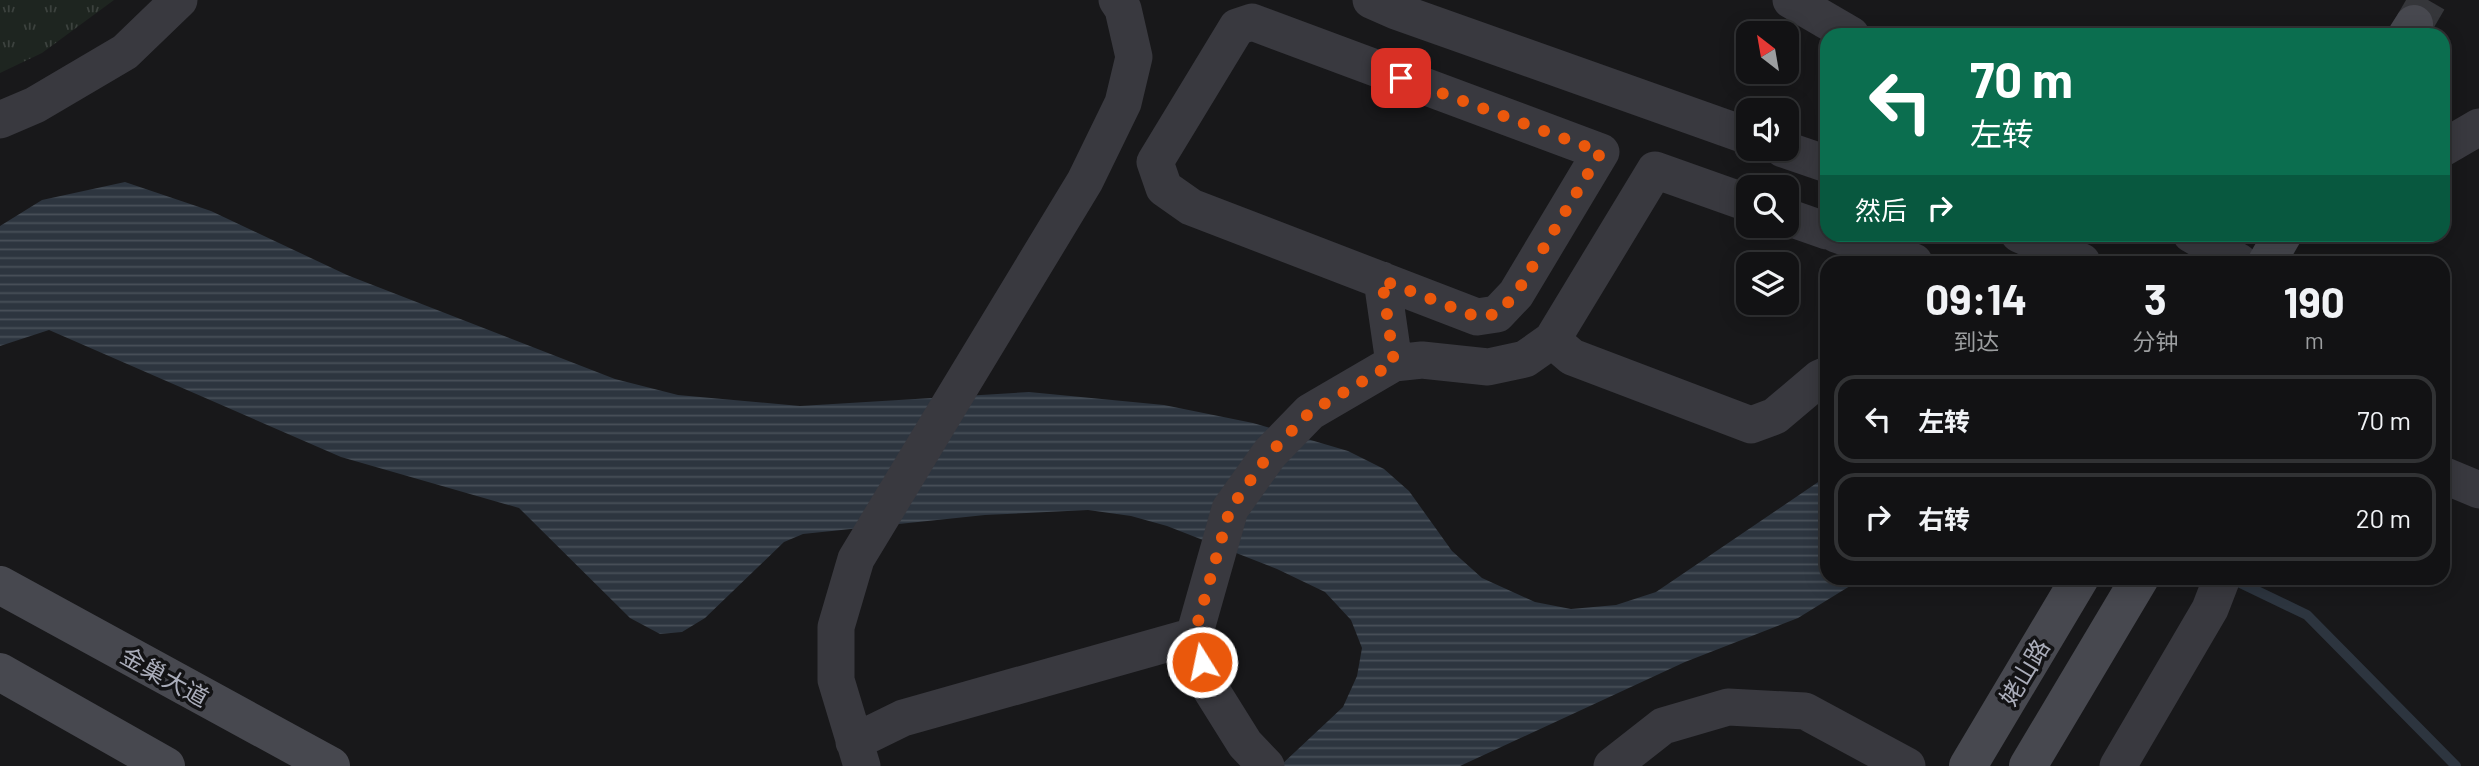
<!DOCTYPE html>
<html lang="zh">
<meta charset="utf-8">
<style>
body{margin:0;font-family:Barlow,"Noto Sans SC",sans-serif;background:#1f2022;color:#f1f3f6;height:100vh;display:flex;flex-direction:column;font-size:26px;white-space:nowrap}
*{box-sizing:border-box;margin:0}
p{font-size:23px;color:#9c9ea0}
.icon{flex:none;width:38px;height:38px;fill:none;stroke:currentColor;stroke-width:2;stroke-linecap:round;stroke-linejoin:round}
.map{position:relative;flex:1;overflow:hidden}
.details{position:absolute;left:1820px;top:256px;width:630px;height:329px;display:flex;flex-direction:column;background:#121214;border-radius:21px;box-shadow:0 4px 18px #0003,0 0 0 2px #313234}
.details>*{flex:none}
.hud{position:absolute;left:1820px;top:28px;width:630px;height:214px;border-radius:21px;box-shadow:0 4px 18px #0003,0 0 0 2px #313234;background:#0b6e4f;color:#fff;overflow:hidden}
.needle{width:46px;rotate:329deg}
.fabs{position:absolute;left:1736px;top:21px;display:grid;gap:14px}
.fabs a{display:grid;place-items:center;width:63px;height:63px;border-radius:14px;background:#121214;box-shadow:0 4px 18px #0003,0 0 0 2px #313234;font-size:35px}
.pin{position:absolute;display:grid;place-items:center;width:60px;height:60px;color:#fff;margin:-30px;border-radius:14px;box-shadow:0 4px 10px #0006}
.me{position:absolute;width:77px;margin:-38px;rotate:350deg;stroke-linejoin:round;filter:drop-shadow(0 0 5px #0008)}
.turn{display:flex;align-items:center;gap:24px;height:147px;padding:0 35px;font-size:32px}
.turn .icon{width:91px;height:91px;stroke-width:2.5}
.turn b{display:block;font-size:49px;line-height:60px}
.then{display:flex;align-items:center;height:66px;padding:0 35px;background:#0003;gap:14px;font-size:26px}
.eta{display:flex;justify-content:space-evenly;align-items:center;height:119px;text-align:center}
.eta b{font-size:42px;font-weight:700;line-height:49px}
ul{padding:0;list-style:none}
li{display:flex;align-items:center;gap:21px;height:88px;margin:0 14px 10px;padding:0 21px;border:4px solid #313234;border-radius:21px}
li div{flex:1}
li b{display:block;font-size:26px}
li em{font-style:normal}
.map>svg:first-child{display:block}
.grass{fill:url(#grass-tufts)}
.water{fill:url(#water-rules)}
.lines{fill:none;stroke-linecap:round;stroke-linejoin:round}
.stream{stroke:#2d353f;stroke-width:10}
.secondary-tunnel{stroke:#35363a;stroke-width:38;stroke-dasharray:38 19;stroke-linecap:butt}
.street{stroke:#39393f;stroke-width:37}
.secondary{stroke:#47484f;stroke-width:38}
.route{stroke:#ea580c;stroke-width:12;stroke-dasharray:0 21.6}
.labels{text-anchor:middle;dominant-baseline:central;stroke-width:7;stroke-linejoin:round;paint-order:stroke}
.street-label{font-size:24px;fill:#aaadba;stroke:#131315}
</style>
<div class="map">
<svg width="2479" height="766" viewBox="0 0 2479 766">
<defs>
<pattern id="grass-tufts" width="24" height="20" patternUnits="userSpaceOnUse" patternTransform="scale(1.75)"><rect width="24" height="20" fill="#1e2520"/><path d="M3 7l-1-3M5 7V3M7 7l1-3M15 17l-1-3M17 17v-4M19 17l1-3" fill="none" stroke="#3c423e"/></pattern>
<pattern id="water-rules" width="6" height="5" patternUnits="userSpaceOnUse" patternTransform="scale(1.75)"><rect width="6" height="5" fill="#2d353f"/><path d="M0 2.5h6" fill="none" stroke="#495059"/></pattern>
</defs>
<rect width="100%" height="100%" fill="#18181a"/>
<path class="grass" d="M0 0H114L42 53 0 73Z"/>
<path class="water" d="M125 182 211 211 347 275 615 379 678 395 800 406 1029 392 1164 405 1253 423 1348 451 1384 469 1409 491 1452 551 1482 578 1535 602 1571 609 1616 605 1656 592 1827 476V578H1863L1798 618 1685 662 1460 766H1280L1343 707 1357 676 1362 648 1351 620 1325 592 1277 569 1167 526 1131 516 1088 510 985 515 803 534 784 542 705 618 682 632 660 634 630 618 519 508 341 457 49 330 0 346V226L42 200Z"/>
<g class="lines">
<path class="stream" d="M2230 578 2307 615 2456 766"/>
<path class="secondary-tunnel" d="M2414 24 2428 0"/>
<path class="street" d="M1371 0 1396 11 1748 136
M1791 0 1851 35
M1252 22 1601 152 1516 294 1497 314 1477 317 1191 207 1164 188 1155 162 1237 27Z
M0 120 35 105 125 52 179 0
M2443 148 2479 127
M1783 149 1827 164
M1787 217 1827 231
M1836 234 1914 262
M2019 234 2082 262
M2191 234 2239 262
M1382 280 1394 363
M1552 340 1572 357 1751 425 1775 416 1820 378 1827 375
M2443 475 2479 490
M854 742 903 718 1194 636
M862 766 836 680V627L856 559 1085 181 1123 103 1134 57 1123 9 1117 0
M1266 766 1245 744 1210 688 1194 636 1230 509 1270 453 1310 412 1394 363 1422 360 1488 367 1525 359 1552 340 1655 170 1748 203
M1612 766 1663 726 1728 707 1805 711 1907 766
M2118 766 2210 609 2222 578"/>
<path class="secondary" d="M2407 35 2414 24
M2267 262 2283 234
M0 585 331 766
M0 672 166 766
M1968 766 2080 578
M2028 766 2140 578"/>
</g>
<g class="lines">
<path class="route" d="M1202 662 1194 636 1230 509 1270 453 1310 412 1394 363 1382 280 1477 317 1497 314 1516 294 1601 152 1401 78"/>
</g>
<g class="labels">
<g class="street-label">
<text transform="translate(2024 672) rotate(-59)">姥山路</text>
<text transform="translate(165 676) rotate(29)">金巢大道</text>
</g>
</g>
</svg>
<div class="fabs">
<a><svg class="needle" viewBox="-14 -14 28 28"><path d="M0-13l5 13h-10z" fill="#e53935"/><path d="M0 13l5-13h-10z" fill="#9c9ea0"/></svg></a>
<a><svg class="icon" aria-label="sound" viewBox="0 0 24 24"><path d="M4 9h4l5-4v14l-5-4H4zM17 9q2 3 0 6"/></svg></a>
<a><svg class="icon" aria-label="search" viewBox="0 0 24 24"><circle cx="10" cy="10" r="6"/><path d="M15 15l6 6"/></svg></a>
<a><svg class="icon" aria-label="layers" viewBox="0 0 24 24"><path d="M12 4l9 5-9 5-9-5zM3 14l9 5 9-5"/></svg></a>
</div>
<div class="pin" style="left:1401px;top:78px;background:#d93025"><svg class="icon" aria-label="arrive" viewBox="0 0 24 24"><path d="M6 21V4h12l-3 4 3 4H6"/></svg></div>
<svg class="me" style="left:1202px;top:662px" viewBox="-20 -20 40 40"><circle r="17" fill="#ea580c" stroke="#fff" stroke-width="3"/><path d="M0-11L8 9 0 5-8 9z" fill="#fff"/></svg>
<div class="hud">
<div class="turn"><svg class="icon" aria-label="left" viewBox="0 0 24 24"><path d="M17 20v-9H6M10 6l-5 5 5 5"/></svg><div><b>70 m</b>左转</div></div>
<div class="then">然后<svg class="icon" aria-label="right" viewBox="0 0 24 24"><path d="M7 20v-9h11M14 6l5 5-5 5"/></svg></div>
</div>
<section class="details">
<div class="eta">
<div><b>09:14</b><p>到达</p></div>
<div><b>3</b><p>分钟</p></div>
<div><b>190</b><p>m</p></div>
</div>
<ul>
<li><svg class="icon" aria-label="left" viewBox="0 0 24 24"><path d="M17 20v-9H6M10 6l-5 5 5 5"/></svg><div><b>左转</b></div><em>70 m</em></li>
<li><svg class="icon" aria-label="right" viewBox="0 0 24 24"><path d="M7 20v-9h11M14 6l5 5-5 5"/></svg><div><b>右转</b></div><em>20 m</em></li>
</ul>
</section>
</div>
